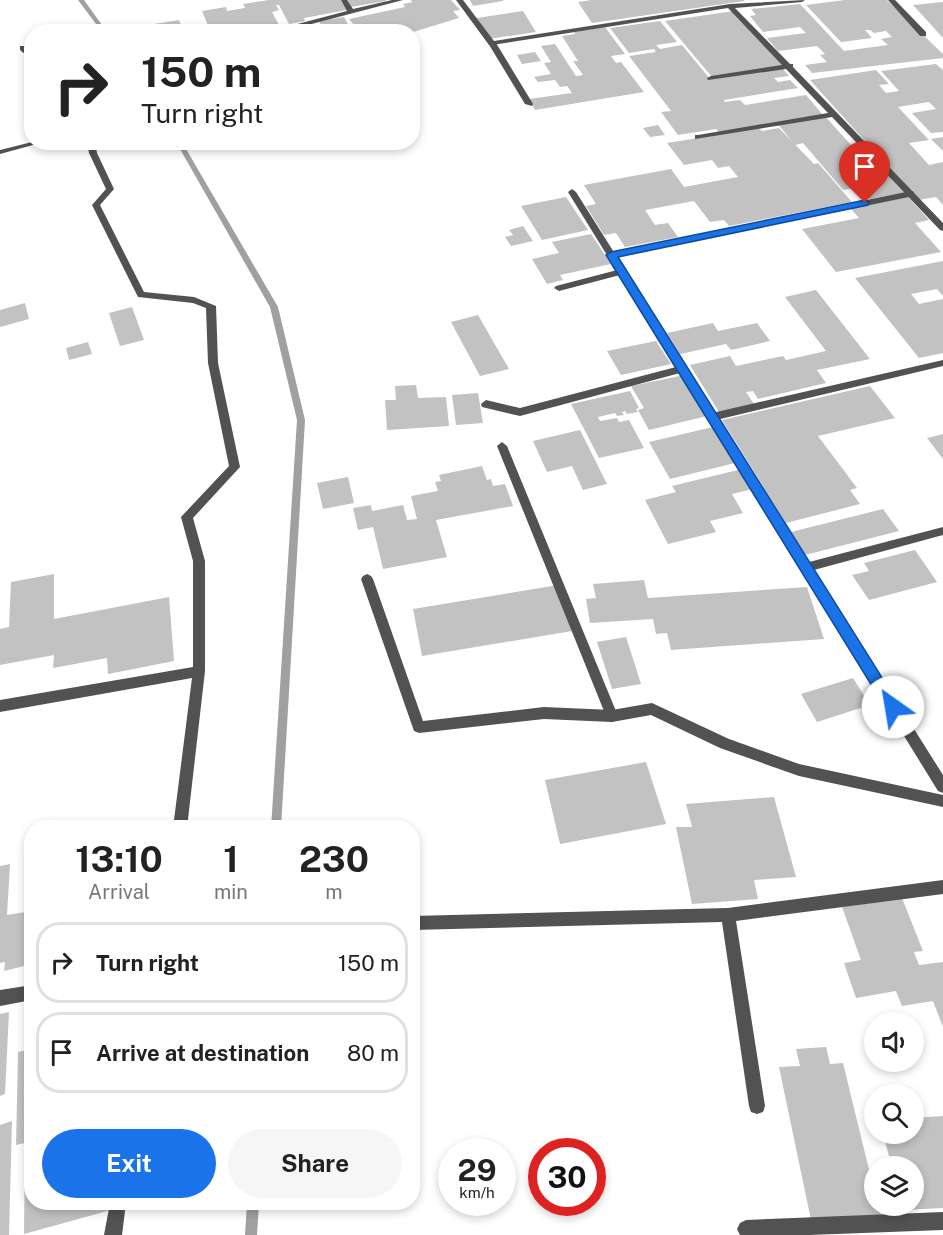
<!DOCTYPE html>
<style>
body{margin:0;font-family:"Public Sans",sans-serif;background:#f6f6f6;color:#222;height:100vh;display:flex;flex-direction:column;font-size:22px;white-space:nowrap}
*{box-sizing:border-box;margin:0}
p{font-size:20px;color:#767676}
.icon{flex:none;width:33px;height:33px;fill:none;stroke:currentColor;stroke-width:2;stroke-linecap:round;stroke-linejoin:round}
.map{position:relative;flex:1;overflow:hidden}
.details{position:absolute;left:24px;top:820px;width:396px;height:390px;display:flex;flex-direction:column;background:#fff;border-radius:24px;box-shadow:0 3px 9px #0003}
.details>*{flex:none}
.top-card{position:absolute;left:24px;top:24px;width:396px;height:126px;border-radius:24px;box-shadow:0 3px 9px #0003;background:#fff;color:#222;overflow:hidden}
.tools{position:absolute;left:864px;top:1012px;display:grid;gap:12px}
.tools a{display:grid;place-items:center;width:60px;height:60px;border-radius:50%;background:#fff;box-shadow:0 3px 9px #0003;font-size:30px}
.speed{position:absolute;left:438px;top:1138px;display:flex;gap:12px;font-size:30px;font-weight:700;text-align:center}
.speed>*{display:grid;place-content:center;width:78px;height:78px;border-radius:50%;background:#fff;box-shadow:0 3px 9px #0003;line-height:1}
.speed small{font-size:15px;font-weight:400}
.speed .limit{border:9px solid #d22;background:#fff;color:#111}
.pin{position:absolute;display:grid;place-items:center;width:51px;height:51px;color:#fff;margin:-62px -26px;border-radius:50% 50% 50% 0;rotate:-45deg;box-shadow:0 0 6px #0007}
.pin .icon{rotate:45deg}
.me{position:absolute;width:66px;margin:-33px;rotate:328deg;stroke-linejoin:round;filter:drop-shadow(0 0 4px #0008)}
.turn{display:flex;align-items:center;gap:21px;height:126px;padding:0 18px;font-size:27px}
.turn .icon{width:78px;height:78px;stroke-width:2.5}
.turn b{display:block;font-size:42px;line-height:51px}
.eta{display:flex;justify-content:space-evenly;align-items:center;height:102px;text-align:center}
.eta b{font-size:36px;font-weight:700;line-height:42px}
.button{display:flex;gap:12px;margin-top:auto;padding:12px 18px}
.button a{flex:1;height:69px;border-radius:36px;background:#1a73e8;color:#fff;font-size:24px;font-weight:700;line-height:69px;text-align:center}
.button a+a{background:#f6f6f6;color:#222}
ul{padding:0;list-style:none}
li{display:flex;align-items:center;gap:18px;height:81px;margin:0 12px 9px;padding:0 6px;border:3px solid #e0e0e0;border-radius:24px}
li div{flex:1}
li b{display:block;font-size:22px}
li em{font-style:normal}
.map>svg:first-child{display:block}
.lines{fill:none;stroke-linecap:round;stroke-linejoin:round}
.stream{fill:#a0a0a0;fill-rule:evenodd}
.building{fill:#c2c2c2}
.service{fill:#525252;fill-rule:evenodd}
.minor{fill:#525252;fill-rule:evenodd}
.route{fill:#1a73e8;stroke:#114b97;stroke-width:1.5}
</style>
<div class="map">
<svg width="943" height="1235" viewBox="0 0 943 1235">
<rect width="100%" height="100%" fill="#fff"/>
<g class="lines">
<path class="stream" d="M78 0H84L107 32H102Z
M176 142H182L278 307 305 420 281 828H271L297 420 270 307Z
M247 1203H259L257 1235H245Z"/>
</g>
<path class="building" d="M269 0H341L347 10 304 18 305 21 289 24 279 5H276L279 10 272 12 279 25 267 27 269 30 195 32 209 28 202 11 226 7 227 11 245 8 243 4Z
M347 0H386V1L351 7Z
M410 0H451L460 10 453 11 459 18 413 32H360L349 19 405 7 403 4 413 2Z
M470 0H503V1L473 6Z
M592 0H744V1L592 23 578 2Z
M845 0H887L943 54V58L812 73 805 65 827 62 820 55 825 54 817 46 778 51 767 38 806 33 800 27 763 32 750 16 756 15 751 9 800 4 844 51 888 45 881 39 892 37 886 31 874 33 870 30H865L872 38 841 42 806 5Z
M943 2V38L913 5Z
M523 11 536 32 489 39 477 18Z
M734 11 784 66 712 77 665 21Z
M344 17 352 32H307L311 30 309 27 321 25 319 21Z
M179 20 184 32H151L148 25Z
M660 21 677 42 656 45 660 49 682 45 710 79 782 68 789 76 774 78 778 82 790 80 798 88 724 100 725 102 740 100 745 105 806 95 823 115 719 132 716 129 678 135 661 112 671 111 629 56 656 52 654 49 629 53 610 28Z
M605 27 625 54 611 56 616 63 621 62 644 92 535 110 529 99 572 93 567 86 560 87 555 80 538 82 534 77 551 74 544 63 551 62 541 46 555 44 576 76 583 75 573 61H578L562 36 575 34 574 32Z
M535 52 541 61 522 64 517 55Z
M936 64 943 70V132L931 133 912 113 936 109 929 102 898 107 929 140 909 143 929 165 943 162V205L936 197 918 200 810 80 876 70 889 84 879 85 886 93 899 91 881 71Z
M825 116 859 154 863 153 879 171 883 170 904 193 870 199 860 187 843 190 803 143 795 145 777 123Z
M658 125 665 135 650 137 643 128Z
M759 128 762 131 779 128 814 164 818 163 852 202 729 226 724 220 710 222 694 201 645 210 655 225 668 223 678 237 625 247 616 233 604 235 586 206 596 204 584 185 671 169 684 187 738 177 729 166 718 168 712 160 684 165 667 143Z
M943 137V151L931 139Z
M566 197 588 230 542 240 521 206Z
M908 197 929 220 915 223 941 252 836 272 802 229 859 218 850 208Z
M523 226 533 241 511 246 505 237 513 235 509 230Z
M591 234 611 264 560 275 563 280 547 284 532 259 559 253 552 242Z
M943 261V296L937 289 911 294 919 304 943 299V353L919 358 855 278Z
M816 290 870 359 817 370 826 383 758 399 753 391 746 392 754 404 719 412 690 365 730 356 736 366 783 356 786 360 826 351 785 297Z
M25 303 29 319 0 327V310Z
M132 307 144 340 120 346 109 313Z
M478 315 509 369 480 376 451 322Z
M713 323 718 331 757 323 770 341 731 350 726 344 680 354 667 333Z
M656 341 671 364 621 375 607 351Z
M88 342 92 354 69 360 66 348Z
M680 376 707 416 649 430 638 410 644 408 631 386Z
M416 385 418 398 446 397 449 426 387 430 385 400H396L395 386Z
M870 386 895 418 818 436 857 488 850 490 860 504 786 523 722 420Z
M630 391 639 408 636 409 638 412 627 414 625 411 622 412 624 415 617 416 615 413 598 417 600 421 617 418 619 422 629 420 644 448 599 458 571 404Z
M478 393 483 423 456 425 452 395Z
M713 427 735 463 670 479 649 442Z
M580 430 607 484 583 490 572 466 547 472 533 441Z
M943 434V459L927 438Z
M482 466 487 480 491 479 493 486 505 484 513 506 436 520 447 557 383 569 373 527 358 530 353 508 371 505 372 511 403 505 407 520 417 519 411 496 438 491 435 482 441 481 439 475Z
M742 469 753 489 732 494 743 513 710 521 716 532 668 544 645 500 676 492 672 486Z
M348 477 354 503 323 509 317 483Z
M883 509 899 531 805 555 791 532Z
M915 550 937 582 869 600 852 575 869 571 864 563Z
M54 574V619L169 597 174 661 108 674 107 658 53 668 54 655 0 665V629L9 627 11 582Z
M644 580 648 598 807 587 824 639 671 650 667 633 656 634 653 619 590 623 586 599 596 598 593 584Z
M558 585 572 631 422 656 413 609Z
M626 637 641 684 612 689 597 642Z
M853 678 870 705 817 722 801 694Z
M646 762 666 824 560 844 545 780Z
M774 797 796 877 754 880 758 899 692 904 676 827H692L686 804Z
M10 864 7 915 32 911V964L4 971 5 962 0 963V866Z
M902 898 923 951 914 952 919 965 943 962V1027L933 1001 902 1006 896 991 856 998 844 963 861 960 842 907Z
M9 1012 5 1094 0 1096V1014Z
M826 1047 830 1064 843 1063 874 1190V1206H879L881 1215 811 1220 779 1067 800 1066 796 1049Z
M32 1049V1203H111V1210L24 1234 25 1143 16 1145 18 1052Z
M943 1116V1208L903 1210 902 1206H914V1167H892L883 1134H914V1118Z
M12 1121 9 1235H0V1125Z"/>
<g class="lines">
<path class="service" d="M489 41 496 43 533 104 532 106 525 104 488 43Z
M911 191 914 192V196L611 258 607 255 611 252Z
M621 269 626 272 624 274 559 291 554 288 556 286Z
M943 360V366L712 421 707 417 712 413Z
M502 442 507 446 618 716 617 720 612 722 607 720 606 716 497 446Z"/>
<path class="minor" d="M341 0H347L353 9 392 0H403L281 32H267L347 11Z
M456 0H463L494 41 730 4 805 0 802 2 735 8 790 64H793V67L943 223V231L940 230 832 117 695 139V135H698L828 113 786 69 708 80 707 78 711 76 782 65 728 8 492 45H489Z
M888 0H895L926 32V36H920Z
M20 46H26L32 53V60L20 50Z
M32 142H44L0 154V150Z
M87 142H95L97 153 114 189 100 205 144 292 194 297 216 306 218 363 240 467 193 518 205 561V671L187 828H173L192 678 0 712V700L193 667V561L181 517 229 466 208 363 206 308 193 303 138 297 92 205 106 189 89 153Z
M572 189 576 192 809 562 943 527V535L814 570 943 775V793L938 791 680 373 520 416 482 407 481 404 486 400 520 408 676 367 568 192Z
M367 574 371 576 373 579 423 721 544 707 612 710 652 703 729 739 799 764 943 795V807L799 776 720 748 651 715 612 722 544 719 419 733 414 731 361 579 363 576Z
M943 880V894L736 921 765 1106 763 1112 757 1114 751 1112 749 1106 722 922 412 930V916L728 908Z
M32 985V1000L0 1006V990Z
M110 1203H126L122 1235H104Z
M943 1212V1230L809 1235H740L737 1229 740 1223 746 1220Z"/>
</g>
<path class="route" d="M865 200 869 203 868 205 618 257 898 703 900 707 898 712 893 714 888 712 606 255 611 252Z"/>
</svg>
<div class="tools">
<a><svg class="icon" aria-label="sound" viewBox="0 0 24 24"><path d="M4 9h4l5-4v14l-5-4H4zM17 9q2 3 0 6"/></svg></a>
<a><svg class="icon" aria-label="search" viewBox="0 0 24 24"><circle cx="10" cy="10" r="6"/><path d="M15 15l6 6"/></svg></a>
<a><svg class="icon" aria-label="layers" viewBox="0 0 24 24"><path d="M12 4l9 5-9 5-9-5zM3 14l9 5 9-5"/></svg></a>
</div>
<div class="speed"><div>29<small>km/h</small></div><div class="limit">30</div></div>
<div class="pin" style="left:865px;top:203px;background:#d93025"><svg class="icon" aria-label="arrive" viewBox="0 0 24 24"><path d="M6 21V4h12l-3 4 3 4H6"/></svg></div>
<svg class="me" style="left:893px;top:707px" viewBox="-20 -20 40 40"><circle r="19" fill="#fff"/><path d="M0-13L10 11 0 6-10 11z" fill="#1a73e8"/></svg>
<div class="top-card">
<div class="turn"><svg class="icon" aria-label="right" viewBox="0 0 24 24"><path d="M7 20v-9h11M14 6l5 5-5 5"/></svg><div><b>150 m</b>Turn right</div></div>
</div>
<section class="details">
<div class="eta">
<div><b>13:10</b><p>Arrival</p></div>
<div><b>1</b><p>min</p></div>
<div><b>230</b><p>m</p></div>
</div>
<ul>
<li><svg class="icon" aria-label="right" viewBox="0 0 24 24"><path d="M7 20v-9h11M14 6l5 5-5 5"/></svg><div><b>Turn right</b></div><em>150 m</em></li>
<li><svg class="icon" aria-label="arrive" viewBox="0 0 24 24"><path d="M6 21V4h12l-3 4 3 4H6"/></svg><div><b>Arrive at destination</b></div><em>80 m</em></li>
</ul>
<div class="button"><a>Exit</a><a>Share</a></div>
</section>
</div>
